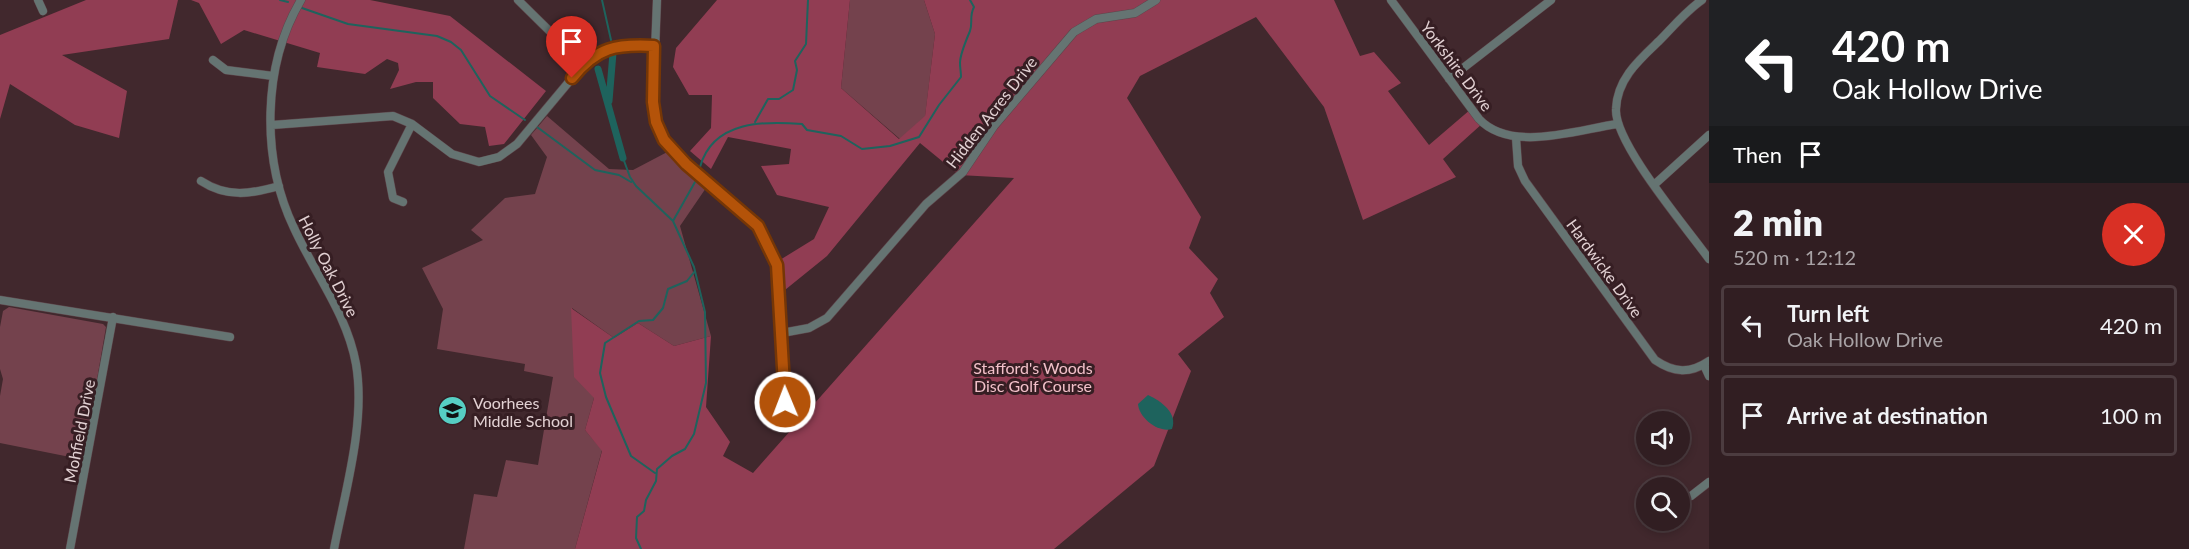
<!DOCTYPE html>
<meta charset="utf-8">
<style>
body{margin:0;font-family:Lato,sans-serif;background:#39272a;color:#f1f3f6;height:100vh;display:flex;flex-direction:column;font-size:22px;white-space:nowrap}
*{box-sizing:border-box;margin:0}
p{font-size:20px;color:#a8a2a5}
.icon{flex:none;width:33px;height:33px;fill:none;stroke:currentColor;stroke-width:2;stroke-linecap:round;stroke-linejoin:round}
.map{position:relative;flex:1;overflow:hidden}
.details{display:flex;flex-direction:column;background:#311e22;width:480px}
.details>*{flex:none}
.top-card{background:#202124;color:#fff;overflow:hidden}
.controls{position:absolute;left:1636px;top:411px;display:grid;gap:12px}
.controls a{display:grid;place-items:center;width:54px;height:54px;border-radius:50%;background:#311e22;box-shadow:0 3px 9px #0003,0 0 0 2px #4c3c40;font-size:30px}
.pin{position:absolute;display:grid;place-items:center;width:51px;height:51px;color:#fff;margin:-62px -26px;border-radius:50% 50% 50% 0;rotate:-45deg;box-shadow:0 0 6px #0007}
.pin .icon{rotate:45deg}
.me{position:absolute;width:66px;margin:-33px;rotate:359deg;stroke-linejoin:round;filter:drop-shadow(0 0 4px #0008)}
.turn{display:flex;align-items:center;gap:21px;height:126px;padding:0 24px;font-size:27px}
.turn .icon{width:78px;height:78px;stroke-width:2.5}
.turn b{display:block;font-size:42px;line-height:51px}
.then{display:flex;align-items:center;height:57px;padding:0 24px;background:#0003;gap:12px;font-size:22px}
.round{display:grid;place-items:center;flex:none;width:63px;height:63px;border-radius:32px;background:#39272a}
.head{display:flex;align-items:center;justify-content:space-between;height:102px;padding:0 24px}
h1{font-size:36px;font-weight:800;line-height:45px}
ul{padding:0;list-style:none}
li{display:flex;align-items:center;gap:18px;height:81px;margin:0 12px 9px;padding:0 12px;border:3px solid #4c3c40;border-radius:6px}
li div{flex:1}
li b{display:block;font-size:22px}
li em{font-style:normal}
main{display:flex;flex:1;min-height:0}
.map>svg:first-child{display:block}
.green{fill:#74424d}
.forest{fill:#913d53}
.water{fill:#1e635d}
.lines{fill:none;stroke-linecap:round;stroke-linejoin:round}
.stream{stroke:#1e635d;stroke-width:2}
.canal{stroke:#1e635d;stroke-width:7}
.street-casing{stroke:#5e464b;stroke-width:9}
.street{stroke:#657472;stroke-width:8}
.route-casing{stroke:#753606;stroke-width:15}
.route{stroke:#b45309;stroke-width:10}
.labels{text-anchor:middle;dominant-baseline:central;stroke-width:6;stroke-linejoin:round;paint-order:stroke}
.street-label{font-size:16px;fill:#e2d1d3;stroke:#361e23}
.park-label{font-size:16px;fill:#f2c0c9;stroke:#361e23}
.poi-label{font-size:16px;fill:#e2d1d3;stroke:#361e23;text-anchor:start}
</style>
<main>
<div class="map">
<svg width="1709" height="549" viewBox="0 0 1709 549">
<rect width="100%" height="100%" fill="#41282d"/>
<path class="green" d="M850 0H924L935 34 925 117 900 139 841 88Z
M547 116 609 169 633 170 673 149 706 188 680 226 711 336 674 346 638 323 614 338 572 308 594 398 585 430 602 450 575 549H464L474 494 497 497 506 460 538 465 553 377 524 371 525 364 437 349 443 309 422 268 483 240 471 230 505 198 535 194 547 157 531 135Z
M9 307 103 324 106 327 85 449 80 459 0 443V396L3 379 0 369V327L3 311Z"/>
<path class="forest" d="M86 0H178L169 39 62 55 127 91 119 138 75 125 10 84 0 119V35Z
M191 0H370L450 16 546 91 504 144 489 146 485 127 460 124 433 98V82H416L390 89 399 70 398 63 387 59 365 74 317 67 320 53 244 30 221 44 199 3Z
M717 0H850L841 88 899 139 925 116 935 34 924 0H1334L1360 56 1374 52 1401 83 1388 91 1429 145 1471 109 1483 123 1443 159 1456 177 1363 220 1324 107 1256 17 1140 76 1127 98 1201 217 1189 248 1218 279 1210 293 1224 317 1178 354 1191 371 1154 466 1054 549H575L602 451 585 430 594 398 574 377 571 308 614 338 638 323 674 346 711 336 706 407 730 442 723 456 753 473 1014 178 959 175 920 143 827 256 780 294 775 263 814 239 829 207 777 195 761 166 789 164 791 149 728 137 711 169 690 151 711 128 712 95H689L673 67 676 48Z"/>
<path class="water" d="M1148 395C1161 401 1178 413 1172 429 1158 433 1139 418 1138 404Z"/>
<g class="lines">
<path class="stream" d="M280 0 288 2
M602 0 611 40
M302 8 348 24 437 36 451 42 461 50 490 96 525 120
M755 122 768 99H779L793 90 797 70 795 61 806 44 808 0
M537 127 595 170 619 175 631 182
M623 158 630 177 636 186 673 221 694 267 705 312 706 383 694 434 685 449 672 456 657 469 656 481 646 500 644 511 637 517 636 538 641 549
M700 167C713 120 765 121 802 124L807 130 841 136 862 149 890 146 919 137 939 105 961 77C961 72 960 68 960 63 960 56 967 38 970 31 973 23 969 16 974 7L970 0
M673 221 695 182
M655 473 631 456 606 397 600 373 605 343 639 321 653 320 663 308 668 289 687 281 695 271"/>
<path class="canal" d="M598 69 623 158
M609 101 613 53"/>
<defs>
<path id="street" d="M38 0 43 11
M301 0C262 66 261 159 294 228 315 274 347 314 356 364 366 422 345 492 334 549
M518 0 583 64
M657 0 653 102 660 131 671 149 686 164 758 226 777 265 786 385 781 413
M1391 0 1479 119C1511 153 1576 130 1617 124
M1702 0C1686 11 1673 27 1659 41 1639 60 1617 79 1616 109 1614 143 1687 228 1709 259
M213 60 226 70 273 76
M1449 79 1551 0
M272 125 393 116 412 124 452 154 479 162 499 157 517 144 588 59 614 47 654 46
M1516 138 1518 166 1525 181 1655 360C1674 373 1690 374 1709 361
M201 181C227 198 251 194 279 186
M1655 184 1709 135
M403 202 393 198 388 172 412 124
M0 300 230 337
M782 333 809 328 827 318 926 204 963 172 994 126 1074 32 1096 19 1135 13 1156 0
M1704 365 1709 376
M1691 496 1709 482
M70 549 113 317"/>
</defs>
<use href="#street" class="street-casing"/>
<use href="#street" class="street"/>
</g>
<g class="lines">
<defs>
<path id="route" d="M572 78C597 47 616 44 654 46L653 102 656 122 664 140 686 164 758 226 777 265 785 402"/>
</defs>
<use href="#route" class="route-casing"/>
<use href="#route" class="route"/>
</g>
<defs>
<symbol id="school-disc" viewBox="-11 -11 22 22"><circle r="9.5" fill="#56cec3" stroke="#361e23"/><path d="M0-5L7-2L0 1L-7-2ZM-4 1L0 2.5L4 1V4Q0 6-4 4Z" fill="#111"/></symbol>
</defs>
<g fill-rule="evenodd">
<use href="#school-disc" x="436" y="394" width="33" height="33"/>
</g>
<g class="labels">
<g class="street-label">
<text transform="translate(1457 66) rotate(53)">Yorkshire Drive</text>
<text transform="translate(991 112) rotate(-52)">Hidden Acres Drive</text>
<text transform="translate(329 266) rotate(63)">Holly Oak Drive</text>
<text transform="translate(1605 268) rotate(54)">Hardwicke Drive</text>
<text transform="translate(79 431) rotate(-79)">Mohfield Drive</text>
</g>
<g class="park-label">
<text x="1033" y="367">Stafford's Woods<tspan x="1033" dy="18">Disc Golf Course</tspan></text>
</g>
<g class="poi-label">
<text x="473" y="402">Voorhees<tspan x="473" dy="18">Middle School</tspan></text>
</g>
</g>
</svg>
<div class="controls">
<a><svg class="icon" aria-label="sound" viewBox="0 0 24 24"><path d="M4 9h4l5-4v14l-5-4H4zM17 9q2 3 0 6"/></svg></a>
<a><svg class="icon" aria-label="search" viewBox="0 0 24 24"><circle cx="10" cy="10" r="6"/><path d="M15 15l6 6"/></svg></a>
</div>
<div class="pin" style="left:572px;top:78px;background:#d93025"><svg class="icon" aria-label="arrive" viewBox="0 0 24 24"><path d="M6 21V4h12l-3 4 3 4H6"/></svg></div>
<svg class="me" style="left:785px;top:402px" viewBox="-20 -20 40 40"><circle r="17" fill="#b45309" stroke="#fff" stroke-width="3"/><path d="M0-11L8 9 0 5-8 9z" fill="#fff"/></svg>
</div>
<section class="details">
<div class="top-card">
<div class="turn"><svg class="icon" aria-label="left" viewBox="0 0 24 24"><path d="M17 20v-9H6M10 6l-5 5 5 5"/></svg><div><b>420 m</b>Oak Hollow Drive</div></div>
<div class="then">Then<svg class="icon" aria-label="arrive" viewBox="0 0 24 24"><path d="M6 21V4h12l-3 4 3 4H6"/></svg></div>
</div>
<div class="head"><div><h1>2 min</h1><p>520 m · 12:12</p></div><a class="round" style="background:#d93025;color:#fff"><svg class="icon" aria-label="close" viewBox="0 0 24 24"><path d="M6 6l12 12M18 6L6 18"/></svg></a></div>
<ul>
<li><svg class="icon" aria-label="left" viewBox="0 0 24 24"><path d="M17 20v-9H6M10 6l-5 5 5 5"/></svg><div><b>Turn left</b><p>Oak Hollow Drive</p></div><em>420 m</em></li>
<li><svg class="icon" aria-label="arrive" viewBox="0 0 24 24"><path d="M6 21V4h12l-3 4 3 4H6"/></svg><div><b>Arrive at destination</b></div><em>100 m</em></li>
</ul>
</section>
</main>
